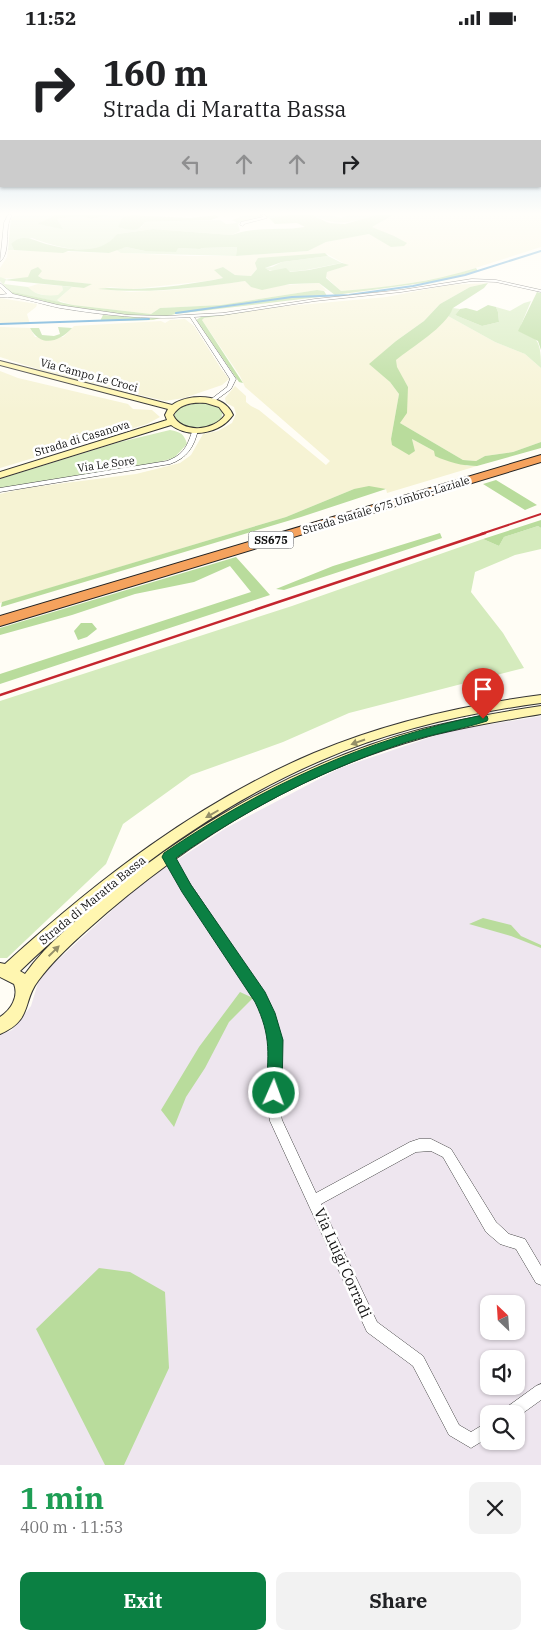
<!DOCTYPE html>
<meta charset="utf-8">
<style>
body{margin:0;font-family:"IBM Plex Serif",serif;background:#f2f2f2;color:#202124;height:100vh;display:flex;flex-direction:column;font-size:19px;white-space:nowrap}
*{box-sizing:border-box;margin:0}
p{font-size:16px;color:#757577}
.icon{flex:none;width:28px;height:28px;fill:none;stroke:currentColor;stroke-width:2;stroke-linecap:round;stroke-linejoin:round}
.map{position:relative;height:1430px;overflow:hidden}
.drawer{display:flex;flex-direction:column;background:#fff;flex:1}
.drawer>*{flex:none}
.banner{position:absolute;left:0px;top:0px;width:541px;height:152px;box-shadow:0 1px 4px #0004;background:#fff;color:#202124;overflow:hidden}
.needle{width:32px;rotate:335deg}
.controls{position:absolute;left:480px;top:1260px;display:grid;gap:10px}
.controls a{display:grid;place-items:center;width:45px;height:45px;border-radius:10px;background:#fff;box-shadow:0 1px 4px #0004;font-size:25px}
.pin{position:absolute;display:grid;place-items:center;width:42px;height:42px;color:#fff;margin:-51px -21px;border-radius:50% 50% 50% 0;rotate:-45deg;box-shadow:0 0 5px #0007}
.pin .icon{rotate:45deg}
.me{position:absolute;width:55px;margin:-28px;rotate:2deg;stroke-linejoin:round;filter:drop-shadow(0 0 4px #0008)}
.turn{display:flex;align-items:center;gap:18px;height:105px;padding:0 20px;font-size:22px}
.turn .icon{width:65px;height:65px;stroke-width:2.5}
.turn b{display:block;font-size:35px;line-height:42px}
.lanes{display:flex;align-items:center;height:48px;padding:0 20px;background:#0003;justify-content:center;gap:25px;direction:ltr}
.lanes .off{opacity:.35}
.round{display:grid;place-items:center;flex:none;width:52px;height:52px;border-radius:10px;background:#f2f2f2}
.headline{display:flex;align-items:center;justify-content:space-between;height:85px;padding:0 20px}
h1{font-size:30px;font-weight:800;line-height:38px;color:#1e9e55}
.action{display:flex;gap:10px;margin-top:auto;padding:10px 20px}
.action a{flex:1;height:58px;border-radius:10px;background:#0b8043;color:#fff;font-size:20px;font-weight:800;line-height:58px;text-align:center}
.action a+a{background:#f2f2f2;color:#202124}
.status{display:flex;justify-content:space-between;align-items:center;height:35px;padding:0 25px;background:#fff;direction:ltr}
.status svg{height:14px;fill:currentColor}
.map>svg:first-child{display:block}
.industrial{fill:#eee6ef;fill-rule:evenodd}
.farmland{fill:#f6f3d4}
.green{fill:#d5ebbd}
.forest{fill:#b9dc9c}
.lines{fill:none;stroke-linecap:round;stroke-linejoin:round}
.stream{stroke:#3f96cf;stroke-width:2}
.street-casing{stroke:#444;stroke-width:1}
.secondary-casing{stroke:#333;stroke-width:2}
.highway-casing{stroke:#222;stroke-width:2}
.street{fill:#fff;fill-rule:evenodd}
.secondary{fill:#fff6b0;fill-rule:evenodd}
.highway{fill:#f5a25d;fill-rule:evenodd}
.rail-far1{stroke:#c4262e;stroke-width:2}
.rail{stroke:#c4262e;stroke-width:2.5}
.oneway{fill:#948f68}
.route{fill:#0b8043;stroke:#07532c}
.labels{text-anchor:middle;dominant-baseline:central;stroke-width:5;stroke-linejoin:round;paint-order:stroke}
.far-street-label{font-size:11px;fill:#111;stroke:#fff}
.shield{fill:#fff;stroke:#585858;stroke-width:1}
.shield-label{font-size:11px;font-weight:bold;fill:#111}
.street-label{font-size:12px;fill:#111;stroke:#fff}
.near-street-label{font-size:15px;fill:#111;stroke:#fff}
</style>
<div class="status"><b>11:52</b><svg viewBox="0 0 49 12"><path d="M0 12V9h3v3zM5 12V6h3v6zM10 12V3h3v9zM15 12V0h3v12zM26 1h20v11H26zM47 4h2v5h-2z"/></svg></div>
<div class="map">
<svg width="541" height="1430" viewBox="0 0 541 1430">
<rect width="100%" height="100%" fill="#fffdf5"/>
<path class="industrial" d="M541 681V1430H0V1000L12 995 31 971 40 941 142 848 226 793 340 733 449 696ZM489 1269H516V1296H489ZM489 1324H516V1351H489ZM489 1379H516V1406H489Z"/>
<path class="farmland" d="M393 180H541V212L450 241 387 252 341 256 326 242 327 237 347 230 325 218 283 222 257 234 251 241 235 240 223 232 215 235 223 243 207 246 132 254 110 252 101 254 130 257 174 255 245 246 251 252 319 248 327 256 317 255 221 270 160 273 151 279 73 270 57 265 72 252 84 253 91 249 43 244 38 241 20 244 1 243 0 242V233L7 222 8 215 109 218 115 214 122 218 189 221H236L308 216 326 207 351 202 370 199 379 203 376 195 372 192Z
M488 248 470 252 440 269 424 286 396 306 370 329 390 347 399 359 391 404 415 416 412 404 434 416 467 431H477L387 458 386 454H354L286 482 0 568V459L26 453 136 439 180 428 191 420 203 399 218 396 232 388 236 379 234 372 226 368 225 363 235 351 246 361V367L251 371 259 375 326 430 330 426 245 352 240 341 202 285 203 283 278 272 386 262 449 250Z
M38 249 62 251 63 255 59 260 48 261 32 257 28 252Z
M0 263 37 269 36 272 27 279 30 289H0Z
M448 281 495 307 525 319 541 333V407L513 417 485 421 476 426 463 425 400 388 408 352 396 332 395 325 433 296Z
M185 284 194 291 222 335 229 344 222 350 184 363 165 366 50 338 0 322V292L30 293 35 302H63L74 291 161 286 165 288 170 285Z
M0 336 18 343 128 369 133 374 152 375 160 382 147 389 0 433Z"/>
<path class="green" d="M16 180H55L38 189 62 193 57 184 80 181 91 184 111 180H133L141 193 145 187 220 185 226 189 237 188 232 185 246 180H289L241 187 238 189 240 196 232 200 153 194 117 199C114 204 111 208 106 211 88 221 50 210 32 203L11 209 14 215H8L11 183Z
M312 180H331L341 183 348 180H376C349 188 338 192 312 180Z
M126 212 145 216 178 213 200 214 202 213 237 212 236 221 121 218 115 214Z
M328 221 342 228C323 231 282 243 264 233L272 232 282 227Z
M0 242 6 244 4 249 28 252C36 261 47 261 58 260L63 255 62 251 72 252 57 265 62 268 9 256 0 246Z
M531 266 521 290C526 297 530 299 536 305 541 311 541 324 541 333L525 319 495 307 448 281 453 273 460 274 455 280 482 291 499 287 498 277 496 272 510 276 524 268Z
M200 367 215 370 223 376 221 384C209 394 182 398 174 381L178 373Z
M170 395C181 397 184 399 187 409L174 423 140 432 0 453V444L120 407Z
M538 491 541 493V514L515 520 475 537 471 557 503 598 524 633 349 678 283 707 191 740 123 789 106 829 7 923H0V666L292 571 483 504 499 511 504 502Z"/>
<path class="forest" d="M55 180H111L91 184 80 181 57 184 63 194 37 189Z
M133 180 190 183 216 180 219 182 211 185 145 187C138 198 130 195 118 192L122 183Z
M289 180H312L329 188 345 189 376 180H393L372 192 394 201 407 208 404 211 391 212 369 199 326 207 308 216 236 221 237 212 202 213 200 214 178 213 176 217 145 216 126 212 109 218 68 216 63 218 14 215 11 209C23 198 32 205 46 209 70 215 101 221 117 199L153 194 232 200C255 191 281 196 305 192L297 188 275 189 269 183Z
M325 218 328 221 282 227 265 233 270 236 286 233 290 237 309 235 342 228 349 230 327 237 326 243 341 256C387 252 432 247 476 233L478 236 445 245 335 260 319 248 290 249 262 255 251 252 245 246C196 253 148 259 98 254 111 252 121 254 133 254 163 253 194 249 223 243L214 235 223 232 235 240 251 241 257 234 255 228 258 223Z
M38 232 42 236 38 241 43 244 92 249 84 253 4 245 28 242 31 235Z
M488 248 484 253 453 273C446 292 412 312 396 325L397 332 408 352 407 378 400 388 463 425 476 426 485 421 513 417 541 407V413L477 431C462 431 448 427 435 421L434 416 412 404 415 416 409 420 392 410 391 404 399 359 390 347 369 329 396 306 424 286 440 269 470 252Z
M317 255 324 256 327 261 175 279 153 285 100 286 103 280 118 281 45 270 44 266 13 259 9 256 73 270 151 279 160 273 221 270Z
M537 257 541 258V315L538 306 518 296Z
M488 270 496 272 498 277 499 287 482 291 455 280 460 274 466 273 477 276Z
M253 276 204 283 202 285 243 348 239 347 196 285 201 282Z
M58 292 72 293C59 307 41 313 30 293H39L42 300 54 301 60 299Z
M496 445 537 470 525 475 483 449Z
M369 451 386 454 301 482 1 572 2 567 286 482 354 454Z
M541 485V493L538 491 504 502 499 511 483 504Z
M440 498 442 503 284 555 276 554 333 531Z
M236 522 270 560 0 649V639L251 557 230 531 194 547 135 559 72 580 0 600V593Z
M81 588H92L97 594 87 602 78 605 74 596Z
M483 883 511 890 521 901 541 910V913L511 901 469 889Z
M240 957 253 963 229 987 205 1033 186 1062 174 1092 161 1075 199 1012Z
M99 1233 130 1237 165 1257 169 1333 124 1430H105L36 1294Z"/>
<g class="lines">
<path class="stream" d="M176 278 292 262 349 260 413 251 465 240 541 216
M0 289 149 284"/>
<defs>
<path id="street" d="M8 180H12C3 194 12 216 0 227L4 188Z
M261 180H265L267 183 244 189 243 191 240 190 241 187 263 182Z
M472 244 496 245 541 255V257L496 247 472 246 401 257 315 266 223 280 194 282 236 344 231 354 212 368 210 367V365L227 352 230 344 190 282C145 285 104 280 60 273 40 269 20 261 0 262V260L7 259 0 252V248L13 259 58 270 128 280 166 281 223 278 315 264 401 255Z
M193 394 198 395C194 412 187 423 170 429L0 457V453L167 426C185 419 187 411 193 394Z
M168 818 171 819 191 850 264 958 276 983 282 1005 280 1076 282 1085 316 1158 410 1107 419 1104H431L451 1114 496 1187 509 1199 525 1204 541 1231V1250L536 1248 516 1214 500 1209 486 1197 443 1122 431 1116 416 1117 321 1169 377 1287 423 1321 459 1390 471 1397 489 1386V1402L471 1413 449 1400 413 1331 367 1297 270 1086 268 1076 270 1005 265 984 256 966 183 856 165 825 163 822 165 819Z
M541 1349V1365L516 1383V1379H502L504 1374 536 1351Z"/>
<path id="secondary" d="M0 326 172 370C189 358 224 358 233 380 220 399 190 404 171 390L0 443V437L167 385 165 380 168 374 0 330ZM206 368 219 372 225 380C214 396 182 399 173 380 180 368 194 367 206 368Z
M541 660V668C467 678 391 695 322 725 208 774 109 851 20 936L25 939C48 907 81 881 112 856 203 783 309 724 422 694 462 684 501 677 541 671V679C501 686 461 692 422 703 297 738 184 808 87 895 69 911 52 927 38 946 22 967 33 985 0 999V982C11 975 19 962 14 949L0 942V928L5 929C97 845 198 767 314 718 385 688 464 670 541 660Z"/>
<path id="highway" d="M541 420V427L0 591V581Z"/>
</defs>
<use href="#street" class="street-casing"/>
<use href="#secondary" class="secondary-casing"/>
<use href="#highway" class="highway-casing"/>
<use href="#street" class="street"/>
<use href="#secondary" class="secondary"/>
<use href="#highway" class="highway"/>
<path class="rail-far1" d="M481 499 541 479"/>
<path class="rail" d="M0 660 485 498"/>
</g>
<defs><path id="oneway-solid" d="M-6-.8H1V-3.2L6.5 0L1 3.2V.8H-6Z" transform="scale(1.25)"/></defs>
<g class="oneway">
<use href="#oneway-solid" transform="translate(358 707) rotate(161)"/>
<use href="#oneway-solid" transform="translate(212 779) rotate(150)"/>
<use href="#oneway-solid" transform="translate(54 916) rotate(-44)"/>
</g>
<linearGradient id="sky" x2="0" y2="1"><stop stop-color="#95c6ee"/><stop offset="0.47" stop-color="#fffefa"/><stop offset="1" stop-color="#fffefa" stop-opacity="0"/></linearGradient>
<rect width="541" height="380" fill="url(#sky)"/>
<path class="route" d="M483 680 487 681 488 684 487 686C456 696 425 700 395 711 316 738 244 776 176 823L191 850 265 957 275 978 283 1005 282 1058 280 1063 274 1066 269 1063 266 1058C268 1020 272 1002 255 967L182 857 162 822 164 818C263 751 365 704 483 680Z"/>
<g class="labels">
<g class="far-street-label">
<text transform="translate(89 340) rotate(15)">Via Campo Le Croci</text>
<text transform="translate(82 403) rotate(-17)">Strada di Casanova</text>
<text transform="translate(106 429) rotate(-8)">Via Le Sore</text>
<text transform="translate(386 470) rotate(-17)">Strada Statale 675 Umbro-Laziale</text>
</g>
<rect class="shield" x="248.5" y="496.5" width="45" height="17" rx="4"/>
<g class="shield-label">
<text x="271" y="505">SS675</text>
</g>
<g class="street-label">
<text transform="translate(92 865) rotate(-39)">Strada di Maratta Bassa</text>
</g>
<g class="near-street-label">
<text transform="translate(343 1228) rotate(66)">Via Luigi Corradi</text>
</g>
</g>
</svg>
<div class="controls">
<a><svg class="needle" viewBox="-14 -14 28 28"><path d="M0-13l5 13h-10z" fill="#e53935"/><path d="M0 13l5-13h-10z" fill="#757577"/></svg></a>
<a><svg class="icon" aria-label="sound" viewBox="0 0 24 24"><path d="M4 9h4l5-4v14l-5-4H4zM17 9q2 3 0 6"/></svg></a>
<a><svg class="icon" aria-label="search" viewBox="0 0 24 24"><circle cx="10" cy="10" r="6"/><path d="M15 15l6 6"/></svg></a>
</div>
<div class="pin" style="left:483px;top:684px;background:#d93025"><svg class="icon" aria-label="arrive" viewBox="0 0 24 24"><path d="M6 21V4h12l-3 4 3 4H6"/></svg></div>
<svg class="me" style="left:274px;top:1058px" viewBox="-20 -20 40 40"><circle r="17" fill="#0b8043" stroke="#fff" stroke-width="3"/><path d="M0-11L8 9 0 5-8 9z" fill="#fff"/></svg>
<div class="banner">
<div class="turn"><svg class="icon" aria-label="right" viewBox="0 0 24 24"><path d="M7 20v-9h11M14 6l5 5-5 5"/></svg><div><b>160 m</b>Strada di Maratta Bassa</div></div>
<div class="lanes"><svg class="icon off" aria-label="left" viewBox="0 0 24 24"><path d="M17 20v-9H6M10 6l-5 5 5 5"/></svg><svg class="icon off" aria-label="ahead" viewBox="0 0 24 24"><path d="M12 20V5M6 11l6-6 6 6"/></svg><svg class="icon off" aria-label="ahead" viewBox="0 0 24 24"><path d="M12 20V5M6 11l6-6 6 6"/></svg><svg class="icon" aria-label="right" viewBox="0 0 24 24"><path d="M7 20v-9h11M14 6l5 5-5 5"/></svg></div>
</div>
</div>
<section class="drawer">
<div class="headline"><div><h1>1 min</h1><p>400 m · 11:53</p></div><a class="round"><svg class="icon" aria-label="close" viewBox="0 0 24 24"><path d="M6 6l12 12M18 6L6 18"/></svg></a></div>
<div class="action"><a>Exit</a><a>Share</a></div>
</section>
